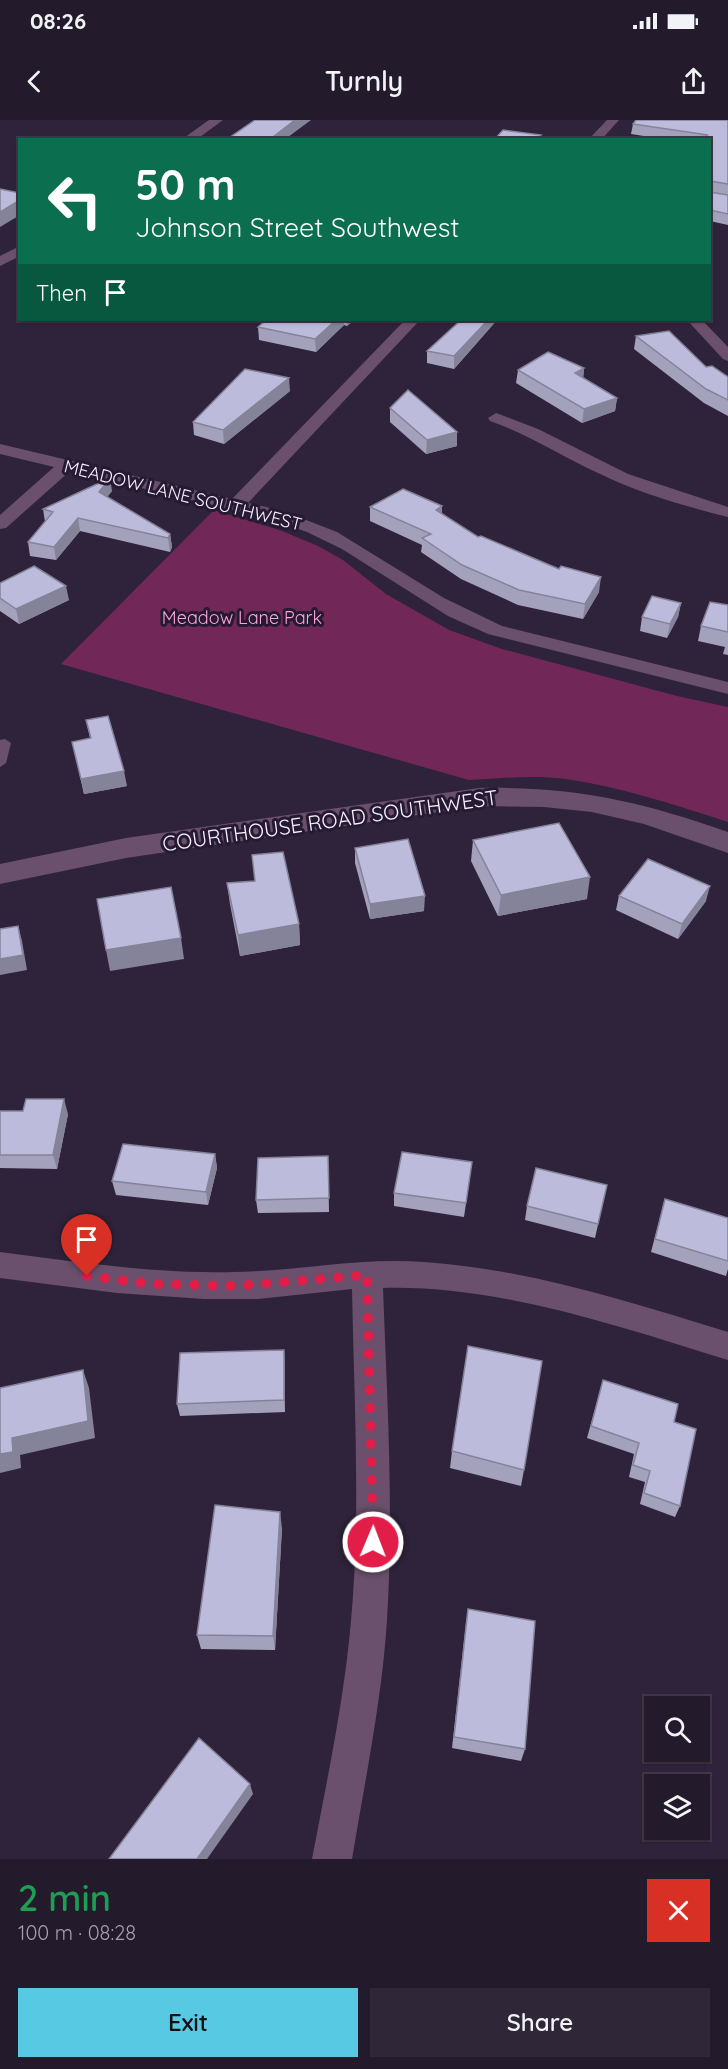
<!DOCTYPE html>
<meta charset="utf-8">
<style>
body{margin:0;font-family:Quicksand,sans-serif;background:#2f2738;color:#f1f3f6;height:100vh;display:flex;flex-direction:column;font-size:22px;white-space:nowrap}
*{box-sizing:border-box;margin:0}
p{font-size:20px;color:#a3a1a9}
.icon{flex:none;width:33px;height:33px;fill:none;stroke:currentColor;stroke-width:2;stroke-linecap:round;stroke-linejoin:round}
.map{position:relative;height:1739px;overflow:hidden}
.panel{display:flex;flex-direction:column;background:#231a2c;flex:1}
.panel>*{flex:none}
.guide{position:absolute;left:18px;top:18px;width:693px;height:183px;border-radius:0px;box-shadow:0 2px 4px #0004,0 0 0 2px #403848;background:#0b6e4f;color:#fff;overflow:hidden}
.tools{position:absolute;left:644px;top:1576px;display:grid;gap:12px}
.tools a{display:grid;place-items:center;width:66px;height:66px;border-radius:0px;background:#231a2c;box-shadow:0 2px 4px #0004,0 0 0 2px #403848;font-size:30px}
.pin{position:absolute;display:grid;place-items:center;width:51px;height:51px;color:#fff;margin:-62px -26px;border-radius:50% 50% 50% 0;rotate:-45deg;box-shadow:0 0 6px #0007}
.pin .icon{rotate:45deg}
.me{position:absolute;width:66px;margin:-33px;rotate:1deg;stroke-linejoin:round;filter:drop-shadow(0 0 4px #0008)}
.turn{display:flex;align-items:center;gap:21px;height:126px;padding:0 18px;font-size:27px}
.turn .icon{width:78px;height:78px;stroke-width:2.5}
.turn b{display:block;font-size:42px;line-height:51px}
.then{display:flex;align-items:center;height:57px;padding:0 18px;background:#0003;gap:12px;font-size:22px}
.round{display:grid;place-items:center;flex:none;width:63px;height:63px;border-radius:0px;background:#2f2738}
.overview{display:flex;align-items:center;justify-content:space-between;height:102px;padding:0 18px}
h1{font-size:36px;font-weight:600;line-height:45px;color:#1e9e55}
.action{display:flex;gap:12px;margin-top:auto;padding:12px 18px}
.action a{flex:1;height:69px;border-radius:0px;background:#58c9e3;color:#111;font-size:24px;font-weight:600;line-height:69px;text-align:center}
.action a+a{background:#2f2738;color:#f1f3f6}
.status{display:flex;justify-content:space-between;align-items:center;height:42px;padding:0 30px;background:#231a2c;direction:ltr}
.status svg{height:16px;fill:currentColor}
header{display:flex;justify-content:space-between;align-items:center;height:78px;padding:0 18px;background:#231a2c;font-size:27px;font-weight:600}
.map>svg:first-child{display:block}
.green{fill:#712859}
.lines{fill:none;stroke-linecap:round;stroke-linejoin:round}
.service{fill:#6a506c;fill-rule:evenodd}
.minor{fill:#6a506c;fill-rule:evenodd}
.tertiary{fill:#6a506c;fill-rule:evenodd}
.wall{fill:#a3a1bc}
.shaded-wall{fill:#848399}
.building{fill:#bdbbdb;stroke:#848399;stroke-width:1.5}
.route{stroke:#e11d48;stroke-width:10;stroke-dasharray:0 18}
.labels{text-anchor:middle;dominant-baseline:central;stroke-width:6;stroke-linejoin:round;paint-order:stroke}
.far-street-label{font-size:18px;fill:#f6efff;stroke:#251a31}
.far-park-label{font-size:18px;fill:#fda4db;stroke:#251a31}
.street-label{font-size:21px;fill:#f6efff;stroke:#251a31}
</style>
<div class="status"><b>08:26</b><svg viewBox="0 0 49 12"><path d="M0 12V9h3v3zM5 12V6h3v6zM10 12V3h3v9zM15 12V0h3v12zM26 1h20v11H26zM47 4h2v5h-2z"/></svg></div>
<header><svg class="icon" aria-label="back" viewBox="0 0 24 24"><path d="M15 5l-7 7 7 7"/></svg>Turnly<svg class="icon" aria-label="share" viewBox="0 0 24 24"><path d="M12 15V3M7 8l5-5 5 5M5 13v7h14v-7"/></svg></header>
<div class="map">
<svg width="728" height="1739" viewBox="0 0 728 1739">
<rect width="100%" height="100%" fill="#2f233b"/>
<path class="green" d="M214 390 282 411 318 426 343 440 386 474 449 510 502 529 677 576 728 587V702C675 685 622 667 566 659 535 655 501 658 469 660L61 544Z"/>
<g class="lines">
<path class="service" d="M5 619 11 623 6 643 0 647V620Z"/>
<path class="minor" d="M209 0H223L196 20H181Z
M607 0H619L601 20H588Z
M20 126V136L0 146V136Z
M405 200H420L248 383 283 391 337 412 444 478 502 506 728 562V574L488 514 448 496 342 429 307 412 271 399 70 351 6 408 0 409V395L54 347 0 334V324L232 379Z
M687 200H702L728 227V241L723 239Z
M496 293 538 309 628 354 728 387V397C684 386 639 373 598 353 561 336 528 314 490 301L488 298Z
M0 1132C78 1142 156 1154 234 1152 298 1151 361 1137 424 1142 528 1149 629 1182 728 1212V1240C617 1206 500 1165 383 1168 387 1278 394 1389 387 1500 382 1580 365 1660 352 1739H312C327 1660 344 1581 351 1501 361 1391 354 1280 352 1169L258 1179H204L117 1173 0 1158Z"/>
<path class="tertiary" d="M479 668C573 666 640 681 728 712V733L644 704 592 692 544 687 479 686 126 738 0 764V744L126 718Z"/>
</g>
<path class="wall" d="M728 0V105L710 101V20H669L631 14 633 4Z
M266 200H354L347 206 344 205 316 232 259 220 258 207Z
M497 200 454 249 427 243V231Z
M636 216 728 257V296L704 283 634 229Z
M584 248 583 258 617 278 615 291 582 303 516 263 518 250Z
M290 271 224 324 194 315 193 302Z
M390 288 457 312V326L426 334 390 302Z
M112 371 107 377 170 414 172 427 170 432 80 411 56 440 30 436 28 422 45 402 43 389Z
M442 386V394L478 417 599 472 583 499 518 485 461 459 421 432 422 425 370 401V387Z
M0 463 69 480 19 504 0 491Z
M681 483 678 497 667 518 640 511 642 497Z
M728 485V535L723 534 725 527 698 521 701 506Z
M86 600 127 666 84 674 72 622 90 618Z
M473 720 587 779 498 796 471 741Z
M355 728 424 791 370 799 355 743Z
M252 735 299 804 300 825 240 836 230 784 227 763 255 761Z
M619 776 706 781 678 819 616 790Z
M0 991 68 994 57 1049 0 1048Z
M215 1034 217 1048 208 1085 116 1075 112 1061Z
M328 1036 329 1092 258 1093 256 1080Z
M470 1056 464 1097 394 1086V1073Z
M607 1065 595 1118 525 1100 527 1086Z
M665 1079 728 1098V1149L726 1156 651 1132Z
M285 1243V1292L180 1296 177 1284Z
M603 1260 674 1302 680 1386 675 1397 640 1384 645 1362 629 1357 634 1334 587 1318Z
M452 1331 524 1350 521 1366 450 1348Z
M282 1408 275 1530 201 1529 197 1515Z
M468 1489 525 1629 521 1641 452 1628 466 1503Z"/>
<path class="shaded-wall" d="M295 0H311L284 20H269Z
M20 80V95L0 107V92Z
M336 200H344V205L316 232 315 219Z
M347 200H354L347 206Z
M488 200H497L454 249V236Z
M584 248 583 262 575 253Z
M289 258 290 271 224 324 223 310Z
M617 278 615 291 582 303 584 289Z
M457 312V326L426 334 427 320Z
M110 358 112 371 101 385 99 372Z
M442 386 441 400 436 390Z
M78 398 80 411 56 440 54 427Z
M170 414 172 427 170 432 168 418Z
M601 457 599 472 583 499 585 484Z
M66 466 69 480 19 504 16 489Z
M681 483 678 497 667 518 670 504Z
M124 651 127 666 84 674 81 659Z
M590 757 587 779 498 796 501 775Z
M710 766 706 781 678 819 682 804Z
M425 776 424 791 370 799V784Z
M299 804 300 825 240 836 238 815Z
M18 806 22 821 27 850 0 855V839Z
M181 818 184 839 110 851 106 830Z
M64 979 68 994 57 1049 53 1035Z
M215 1034 217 1048 208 1085 206 1072Z
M284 1230 285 1243V1292L284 1280Z
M83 1250 89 1268 95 1318 20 1335 21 1348 0 1353V1334L12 1318Z
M280 1392 282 1408 275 1530 273 1516Z
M250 1664 253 1674 207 1739H197Z"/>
<path class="building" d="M255 0H295L269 20H226Z
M636 0H728V64L710 61V72L728 75V94L710 90V20H692L708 15 633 4Z
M503 10 541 15 536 20H494Z
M0 69 20 73V80L0 92Z
M266 200H336L315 219 258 207Z
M461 200H488L454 236 427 231Z
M669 211 706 247 712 246 728 257V280L706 269 636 216Z
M548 232 584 248 575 253 617 278 584 289 518 250Z
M245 249 289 258 223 310 193 302Z
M408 270 457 312 427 320 390 288Z
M110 358 99 372 170 414 168 418 78 398 54 427 28 422 53 392 43 389Z
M403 369 442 386 436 390 478 417 481 416 559 449 561 446 601 457 585 484 519 470 462 445 422 418 431 414 370 387Z
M34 446 66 466 16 489 0 478V463Z
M652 476 681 483 670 504 642 497Z
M710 482 728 485V512L701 506Z
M108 596 124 651 81 659 72 622 91 618 86 600Z
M559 703 590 757 501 775 473 720Z
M408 719 425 776 370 784 355 728Z
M283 732 299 804 238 815 227 763 255 761 252 735Z
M648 739 710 766 682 804 619 776Z
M171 767 181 818 106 830 97 779Z
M18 806 23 835 0 839V809Z
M26 979H64L53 1035H0V991H23Z
M123 1024 215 1034 206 1072 112 1061Z
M402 1032 472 1042 466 1083 394 1073Z
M328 1036 329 1078 256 1080 258 1038Z
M536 1048 607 1065 598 1104 527 1086Z
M665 1079 728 1098V1141L655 1119Z
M468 1226 542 1241 524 1350 452 1331Z
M284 1230V1280L177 1284 180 1233Z
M83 1250 88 1301 12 1318 13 1332 0 1334V1268Z
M603 1260 678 1284 674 1302 696 1309 680 1386 644 1373 650 1351 633 1345 639 1323 591 1306Z
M215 1385 280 1392 273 1516 197 1515Z
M468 1489 535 1501 525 1629 454 1617Z
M199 1618 250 1664 197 1739H109Z"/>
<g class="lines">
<path class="route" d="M87 1156 152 1164 236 1166 367 1155 373 1422"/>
</g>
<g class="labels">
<g class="far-street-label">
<text transform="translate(183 375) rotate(14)">MEADOW LANE SOUTHWEST</text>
</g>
<g class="far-park-label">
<text x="242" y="497">Meadow Lane Park</text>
</g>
<g class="street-label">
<text transform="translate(330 700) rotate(-8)">COURTHOUSE ROAD SOUTHWEST</text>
</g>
</g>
</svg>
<div class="tools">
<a><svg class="icon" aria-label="search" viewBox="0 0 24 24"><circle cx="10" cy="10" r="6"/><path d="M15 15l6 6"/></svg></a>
<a><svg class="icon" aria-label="layers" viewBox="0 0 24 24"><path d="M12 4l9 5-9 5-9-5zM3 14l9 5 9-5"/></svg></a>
</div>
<div class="pin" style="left:87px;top:1156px;background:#d93025"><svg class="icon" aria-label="arrive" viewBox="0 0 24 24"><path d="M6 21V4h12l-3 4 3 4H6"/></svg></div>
<svg class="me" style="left:373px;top:1422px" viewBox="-20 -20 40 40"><circle r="17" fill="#e11d48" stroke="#fff" stroke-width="3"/><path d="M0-11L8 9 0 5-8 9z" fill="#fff"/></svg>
<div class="guide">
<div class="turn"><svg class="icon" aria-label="left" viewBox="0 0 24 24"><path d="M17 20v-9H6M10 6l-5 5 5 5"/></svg><div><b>50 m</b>Johnson Street Southwest</div></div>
<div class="then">Then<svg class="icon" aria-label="arrive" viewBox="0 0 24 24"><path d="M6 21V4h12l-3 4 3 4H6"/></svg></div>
</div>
</div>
<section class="panel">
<div class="overview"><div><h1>2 min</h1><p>100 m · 08:28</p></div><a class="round" style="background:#d93025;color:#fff"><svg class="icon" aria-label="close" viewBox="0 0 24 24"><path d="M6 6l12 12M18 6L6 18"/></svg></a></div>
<div class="action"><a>Exit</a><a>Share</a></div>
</section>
